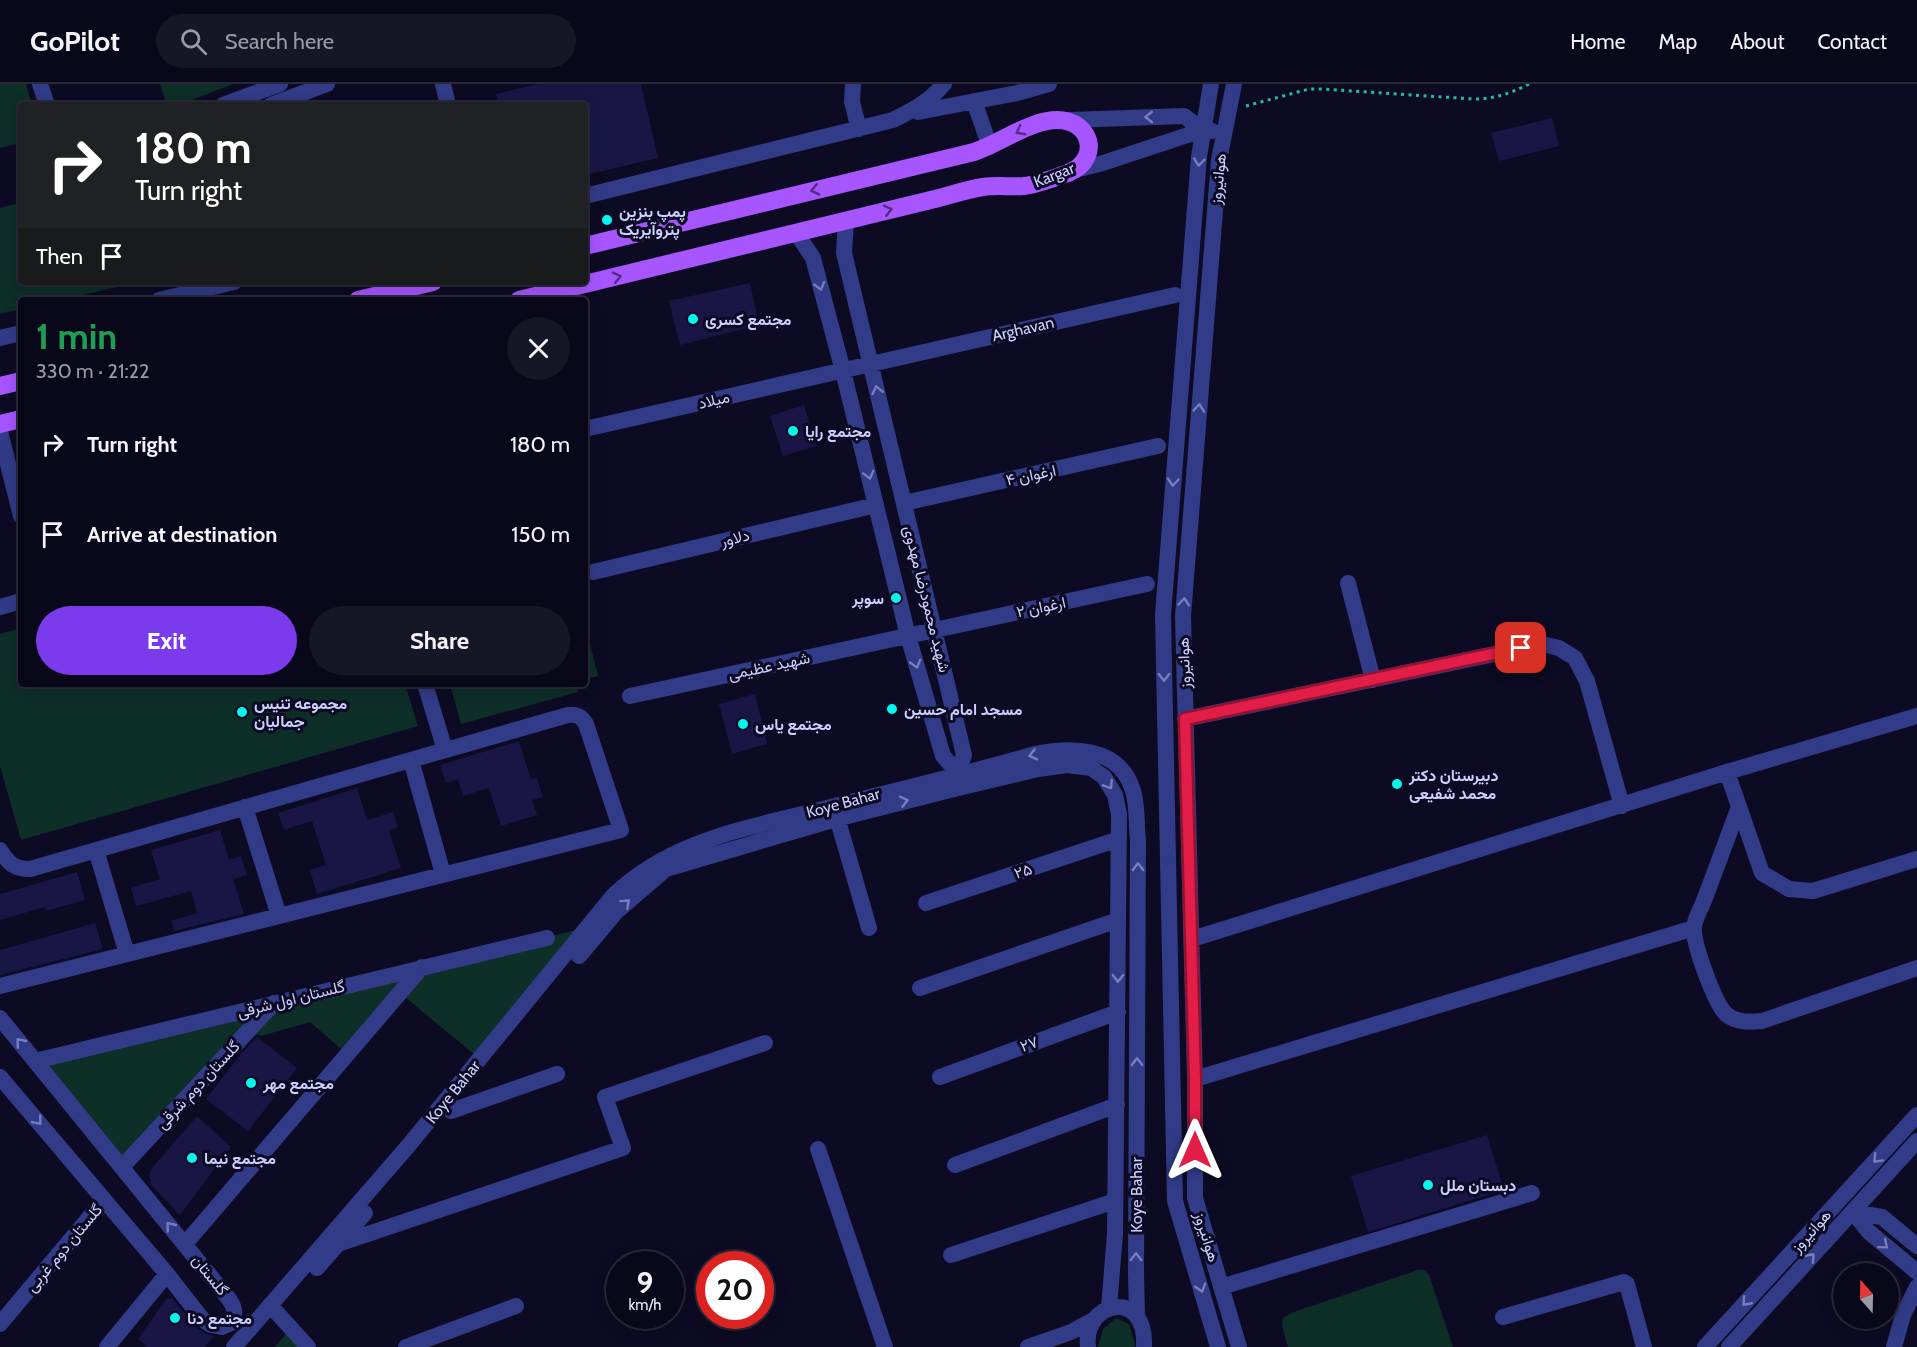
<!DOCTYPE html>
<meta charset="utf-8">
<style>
body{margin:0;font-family:Cabin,Vazirmatn,sans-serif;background:#171627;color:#f1f3f6;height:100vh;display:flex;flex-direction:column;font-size:22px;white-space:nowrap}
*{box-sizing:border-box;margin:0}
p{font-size:20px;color:#999aa2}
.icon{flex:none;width:33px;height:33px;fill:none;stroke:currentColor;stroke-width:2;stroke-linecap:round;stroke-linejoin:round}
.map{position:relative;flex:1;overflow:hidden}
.drawer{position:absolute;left:18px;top:213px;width:570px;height:390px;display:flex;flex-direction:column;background:#09081a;border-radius:6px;box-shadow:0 3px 15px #0003,0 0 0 2px #292939}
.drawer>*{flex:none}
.banner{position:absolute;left:18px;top:18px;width:570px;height:183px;border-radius:6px;box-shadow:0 3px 15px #0003,0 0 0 2px #292939;background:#202124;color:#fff;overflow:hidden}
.needle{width:39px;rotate:340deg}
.buttons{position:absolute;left:1833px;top:1179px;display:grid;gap:12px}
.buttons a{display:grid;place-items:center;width:66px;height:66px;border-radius:50%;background:#09081a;box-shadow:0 3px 15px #0003,0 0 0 2px #292939;font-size:30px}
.speed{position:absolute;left:606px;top:1167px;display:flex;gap:12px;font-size:30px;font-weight:700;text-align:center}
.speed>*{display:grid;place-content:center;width:78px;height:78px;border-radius:50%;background:#09081a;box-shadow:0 3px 15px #0003,0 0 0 2px #292939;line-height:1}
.speed small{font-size:15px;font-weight:400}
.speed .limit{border:9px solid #d22;background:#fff;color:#111}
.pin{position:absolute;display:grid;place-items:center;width:51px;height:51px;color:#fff;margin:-26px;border-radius:12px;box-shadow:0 3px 9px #0006}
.me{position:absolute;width:66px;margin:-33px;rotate:0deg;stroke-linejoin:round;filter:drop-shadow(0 0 4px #0008)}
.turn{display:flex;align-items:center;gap:21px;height:126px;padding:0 18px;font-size:27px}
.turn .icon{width:78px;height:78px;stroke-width:2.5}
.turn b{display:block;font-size:42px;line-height:51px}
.then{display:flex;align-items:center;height:57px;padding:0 18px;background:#0003;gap:12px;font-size:22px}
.round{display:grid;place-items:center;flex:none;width:63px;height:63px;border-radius:32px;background:#171627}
.headline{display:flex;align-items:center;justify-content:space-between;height:102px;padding:0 18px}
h1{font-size:36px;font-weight:800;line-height:45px;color:#1e9e55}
.button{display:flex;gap:12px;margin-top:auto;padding:12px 18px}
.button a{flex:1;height:69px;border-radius:36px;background:#7c3aed;color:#fff;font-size:24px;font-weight:800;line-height:69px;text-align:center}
.button a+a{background:#171627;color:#f1f3f6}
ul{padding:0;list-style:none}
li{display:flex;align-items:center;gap:18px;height:90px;padding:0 18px}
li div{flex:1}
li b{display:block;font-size:22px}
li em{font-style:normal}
header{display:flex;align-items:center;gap:36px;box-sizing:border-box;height:84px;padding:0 30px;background:#09081a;border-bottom:2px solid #292939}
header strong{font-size:28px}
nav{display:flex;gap:33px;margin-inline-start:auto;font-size:21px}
.search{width:420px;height:54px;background:#171627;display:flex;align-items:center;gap:15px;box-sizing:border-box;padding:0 21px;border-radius:33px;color:#999aa2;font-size:22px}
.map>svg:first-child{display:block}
.green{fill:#0e2e28}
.building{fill:#191646}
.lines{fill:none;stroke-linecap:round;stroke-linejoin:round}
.path{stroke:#23be9e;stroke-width:3;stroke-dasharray:3 4.5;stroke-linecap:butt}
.minor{stroke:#323b87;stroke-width:16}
.major{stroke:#a755ff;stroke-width:18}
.oneway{stroke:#787ebd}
.oneway2{stroke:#522c86}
.route-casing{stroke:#92132f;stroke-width:15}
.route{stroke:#e11d48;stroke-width:10}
.poi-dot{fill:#00f9ee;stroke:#0c0b23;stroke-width:2}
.labels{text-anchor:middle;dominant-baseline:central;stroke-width:6;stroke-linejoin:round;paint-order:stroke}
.street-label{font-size:16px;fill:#cecfff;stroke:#0c0b23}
.poi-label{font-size:16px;font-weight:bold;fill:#cecfff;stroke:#0c0b23;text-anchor:start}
</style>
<header>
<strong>GoPilot</strong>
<div class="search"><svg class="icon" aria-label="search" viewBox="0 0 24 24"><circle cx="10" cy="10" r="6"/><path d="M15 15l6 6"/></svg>Search here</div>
<nav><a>Home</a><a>Map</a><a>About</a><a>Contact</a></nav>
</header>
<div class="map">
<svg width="1917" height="1263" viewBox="0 0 1917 1263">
<rect width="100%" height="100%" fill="#0c0b23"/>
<path class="green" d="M0 0H26L32 21H21V59L0 64Z
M160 0H233L179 21H167Z
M21 118V198H138L61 216H21V225L0 230V124Z
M585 539 598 592 585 595Z
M21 544V600H405L418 642 21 756 0 682V550Z
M450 600H579L578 608 461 640Z
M580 845 475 971 400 909 347 970 310 938 261 952 252 949 122 1083 35 977Z
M1418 1186H1424L1429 1191 1453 1263H1288L1282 1242 1283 1234 1291 1229Z
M1116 1234 1129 1240 1134 1256 1135 1263H1098L1103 1245Z
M288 1247 302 1263H275Z"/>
<path class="building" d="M538 0H641L658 74 585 91V21H499L496 10Z
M1552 34 1559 62 1499 77 1491 49Z
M750 199 759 241 680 261 669 217Z
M804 321 816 362 783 372 770 332Z
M755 610 767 660 732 670 719 620Z
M519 657 531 696 537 694 543 713 532 716 537 731 501 742 489 704 463 712 458 695 446 699 440 681Z
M357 704 367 736 393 728 398 743 389 746 401 784 317 810 310 786 326 781 312 737 284 746 278 729Z
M220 746 229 776 241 772 247 791 233 795 244 830 174 847 171 837 197 829 191 807 136 822 131 804 160 795 151 766Z
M77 788 85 816 46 827 45 823 0 836V810Z
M95 839 103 865 0 891V866Z
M257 953 297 984 248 1047 206 1015 241 970Z
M197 1032 231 1063 180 1131 151 1101 149 1091 152 1084Z
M1487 1051 1504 1106 1368 1148 1351 1092Z
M172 1214 195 1243 206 1250 214 1252 205 1263H147L138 1255 166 1215Z"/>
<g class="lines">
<path class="path" d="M1246 22 1309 5H1321L1474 15C1495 15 1511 9 1529 0"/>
<path class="minor" d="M40 0 47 21
M443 0 448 21
M853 0 852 18 859 45
M1211 0 1199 73 1163 531 1175 1117 1218 1263
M1234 0 1219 76 1183 532 1195 995V1114L1239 1263
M974 17 990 63
M223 21 280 0
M271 21 327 0
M918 28 1017 9 1049 0
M1069 36 1184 32 1203 46
M1075 86 1103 79 1203 46 1212 47
M585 112 893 36C913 26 929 18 944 0
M846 137 844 169 964 671 958 689V697
M797 150 813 174 843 287 908 552 943 672 958 689
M159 216 234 198
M0 254 21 249
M585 345 1175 211
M0 348 21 432
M904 419 1158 362
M593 488 876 421
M1348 499 1373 596
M0 523 21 517
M425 600 445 666
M630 612 1147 500
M1185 635 1542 560 1559 564 1575 574 1587 597 1622 722
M411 676 443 790
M1727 688 1762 789 1789 805 1813 807 1917 775
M245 723 279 832
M834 723 869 844
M1739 723C1728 753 1716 784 1705 814 1702 823 1694 835 1694 844 1693 860 1715 920 1726 930 1736 939 1750 938 1762 937L1917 884
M0 766C8 779 14 785 30 785L568 631C577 630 581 632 586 640L621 746 0 902
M96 766 127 870
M926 819 1119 755
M1192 855 1727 688 1917 632
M579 872 616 828 666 785 836 735 958 704 1038 685 1067 681 1091 684 1104 693 1115 711 1119 730 1115 1150 1109 1223
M920 904 1118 836
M0 934 229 1215C235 1224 236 1229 231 1239L222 1243 211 1241 203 1236 167 1190 0 993
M35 977 547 854
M940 993 1118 928
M1195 995 1694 844
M451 1027 557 990
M818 1065 885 1263
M955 1081 1117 1021
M122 1083 274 919
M341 1159 623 1064 605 1013 765 959
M185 1160 422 883
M1917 1162 1882 1133 1853 1128 1869 1148 1917 1188
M951 1171 1115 1117
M317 1184 365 1129
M1221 1203 1532 1109
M270 1221 308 1263
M1503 1233 1624 1198 1627 1200 1644 1263
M0 1240 104 1116
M107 1263 167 1190
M234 1263 409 1061 612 813C667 758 746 744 819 726 891 707 964 691 1035 670 1070 663 1118 662 1132 704 1138 719 1136 740 1138 756L1136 1189 1137 1231
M406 1263 516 1222
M1028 1263 1071 1248 1095 1235
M1088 1263C1082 1218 1147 1202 1144 1263
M1705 1263 1917 1031
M1729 1263 1917 1057
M1894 1263 1903 1231 1917 1203"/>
<path class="major" d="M358 216 433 198
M519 216C659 183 799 149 939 114 954 110 969 105 983 103 997 101 1011 103 1024 102 1039 100 1054 94 1068 89 1107 74 1088 21 1036 40 1015 47 996 60 974 68L585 162
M0 302 21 297
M0 340 21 335"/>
</g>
<defs><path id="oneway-chevron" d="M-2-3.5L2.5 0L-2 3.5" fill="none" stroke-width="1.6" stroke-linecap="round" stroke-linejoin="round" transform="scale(1.5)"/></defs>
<g class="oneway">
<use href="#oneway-chevron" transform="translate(1149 33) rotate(179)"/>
<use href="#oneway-chevron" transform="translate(1199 78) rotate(96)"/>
<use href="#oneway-chevron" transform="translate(820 202) rotate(75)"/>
<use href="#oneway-chevron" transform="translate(877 306) rotate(-103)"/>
<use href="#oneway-chevron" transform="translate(1199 324) rotate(-85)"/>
<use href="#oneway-chevron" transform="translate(869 391) rotate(76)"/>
<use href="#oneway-chevron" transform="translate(1173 398) rotate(95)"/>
<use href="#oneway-chevron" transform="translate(1184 518) rotate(-85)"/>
<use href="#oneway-chevron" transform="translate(916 580) rotate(74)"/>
<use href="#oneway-chevron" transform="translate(1164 593) rotate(89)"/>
<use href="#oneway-chevron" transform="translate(1033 671) rotate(166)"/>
<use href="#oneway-chevron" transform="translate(1109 701) rotate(57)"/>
<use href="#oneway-chevron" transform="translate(904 717) rotate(-14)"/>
<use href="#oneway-chevron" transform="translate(1138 783) rotate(-90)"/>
<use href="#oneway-chevron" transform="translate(626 819) rotate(-42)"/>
<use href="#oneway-chevron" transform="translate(1118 894) rotate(91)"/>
<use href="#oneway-chevron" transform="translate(20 958) rotate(-129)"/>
<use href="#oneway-chevron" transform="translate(1137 978) rotate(-90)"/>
<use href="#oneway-chevron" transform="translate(38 1037) rotate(50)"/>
<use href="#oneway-chevron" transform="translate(1877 1075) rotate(133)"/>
<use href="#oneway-chevron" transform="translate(170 1142) rotate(-129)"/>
<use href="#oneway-chevron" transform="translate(1884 1161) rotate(40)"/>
<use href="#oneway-chevron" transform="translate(1136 1173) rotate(-90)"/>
<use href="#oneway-chevron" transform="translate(1811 1173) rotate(-48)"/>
<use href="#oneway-chevron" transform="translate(1201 1204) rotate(73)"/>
<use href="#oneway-chevron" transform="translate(1746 1218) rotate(132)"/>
</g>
<g class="oneway2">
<use href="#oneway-chevron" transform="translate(1020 47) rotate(152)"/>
<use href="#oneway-chevron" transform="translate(815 106) rotate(167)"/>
<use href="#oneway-chevron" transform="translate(888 126) rotate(-14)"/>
<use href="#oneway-chevron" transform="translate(617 193) rotate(-13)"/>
</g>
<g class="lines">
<defs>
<path id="route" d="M1195 1066V995L1185 635 1521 564"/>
</defs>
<use href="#route" class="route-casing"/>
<use href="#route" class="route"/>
</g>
<g class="poi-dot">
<circle cx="607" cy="136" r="6"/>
<circle cx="693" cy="235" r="6"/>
<circle cx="793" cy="347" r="6"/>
<circle cx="896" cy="514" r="6"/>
<circle cx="892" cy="625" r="6"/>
<circle cx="242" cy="628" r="6"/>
<circle cx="743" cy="640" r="6"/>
<circle cx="1397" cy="700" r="6"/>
<circle cx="251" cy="999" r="6"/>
<circle cx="192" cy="1074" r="6"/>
<circle cx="1428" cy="1101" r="6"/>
<circle cx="175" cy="1234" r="6"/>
</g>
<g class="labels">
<g class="street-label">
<text transform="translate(1054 91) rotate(-21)">Kargar</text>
<text transform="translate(1218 95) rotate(-84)">هوانیروز</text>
<text transform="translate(1023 245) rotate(-13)">Arghavan</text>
<text transform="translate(714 316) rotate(-13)">میلاد</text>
<text transform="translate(1031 391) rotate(-12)">ارغوان ۴</text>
<text transform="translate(735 454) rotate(-13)">دلاور</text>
<text transform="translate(927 515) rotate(76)">شهید محمودرضا مهدوی</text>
<text transform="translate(1041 523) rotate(-12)">ارغوان ۲</text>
<text transform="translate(1184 579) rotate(-92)">هوانیروز</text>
<text transform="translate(769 582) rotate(-12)">شهید عظیمی</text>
<text transform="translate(843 719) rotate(-15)">Koye Bahar</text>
<text transform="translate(1023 787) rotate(-18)">۲۵</text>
<text transform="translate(291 915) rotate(-14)">گلستان اول شرقی</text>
<text transform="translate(1029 960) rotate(-20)">۲۷</text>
<text transform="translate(198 1001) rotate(-47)">گلستان دوم شرقی</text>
<text transform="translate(453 1008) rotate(-51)">Koye Bahar</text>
<text transform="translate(1136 1111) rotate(-90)">Koye Bahar</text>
<text transform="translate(1811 1147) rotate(-48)">هوانیروز</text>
<text transform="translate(1207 1153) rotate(73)">هوانیروز</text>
<text transform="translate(64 1164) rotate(-50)">گلستان دوم غربی</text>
<text transform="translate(210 1191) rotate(51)">گلستان</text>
</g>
<g class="poi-label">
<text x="619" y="127">پمپ بنزین<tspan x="619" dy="18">پتروآیریک</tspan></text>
<text x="705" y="235">مجتمع کسری</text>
<text x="805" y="347">مجتمع رایا</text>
<text x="884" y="514" text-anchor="end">سوپر</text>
<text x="254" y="619">مجموعه تنیس<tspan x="254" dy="18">جمالیان</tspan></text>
<text x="904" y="625">مسجد امام حسین</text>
<text x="755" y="640">مجتمع یاس</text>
<text x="1409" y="691">دبیرستان دکتر<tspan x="1409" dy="18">محمد شفیعی</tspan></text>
<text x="263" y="999">مجتمع مهر</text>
<text x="204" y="1074">مجتمع نیما</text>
<text x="1440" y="1101">دبستان ملل</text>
<text x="187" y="1234">مجتمع دنا</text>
</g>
</g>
</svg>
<div class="buttons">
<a><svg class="needle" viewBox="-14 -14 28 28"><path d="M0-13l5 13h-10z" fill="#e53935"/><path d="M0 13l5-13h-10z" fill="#999aa2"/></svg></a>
</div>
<div class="speed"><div>9<small>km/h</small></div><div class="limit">20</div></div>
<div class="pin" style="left:1521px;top:564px;background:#d93025"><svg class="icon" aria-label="arrive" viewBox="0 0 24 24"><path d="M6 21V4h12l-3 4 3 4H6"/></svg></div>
<svg class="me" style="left:1195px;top:1066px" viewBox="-20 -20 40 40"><path d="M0-17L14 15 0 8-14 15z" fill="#e11d48" stroke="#fff" stroke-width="4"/></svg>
<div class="banner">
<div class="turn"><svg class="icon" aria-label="right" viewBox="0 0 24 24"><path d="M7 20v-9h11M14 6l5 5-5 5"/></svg><div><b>180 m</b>Turn right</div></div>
<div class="then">Then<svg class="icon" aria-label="arrive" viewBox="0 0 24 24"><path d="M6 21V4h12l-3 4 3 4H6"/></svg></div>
</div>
<section class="drawer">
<div class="headline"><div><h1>1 min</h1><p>330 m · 21:22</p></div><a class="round"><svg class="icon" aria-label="close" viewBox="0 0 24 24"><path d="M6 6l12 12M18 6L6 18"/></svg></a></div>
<ul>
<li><svg class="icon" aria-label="right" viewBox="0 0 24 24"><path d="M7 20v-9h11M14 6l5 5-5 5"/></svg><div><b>Turn right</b></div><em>180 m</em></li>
<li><svg class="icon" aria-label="arrive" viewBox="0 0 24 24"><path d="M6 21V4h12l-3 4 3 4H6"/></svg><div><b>Arrive at destination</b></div><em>150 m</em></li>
</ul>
<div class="button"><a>Exit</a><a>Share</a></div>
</section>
</div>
